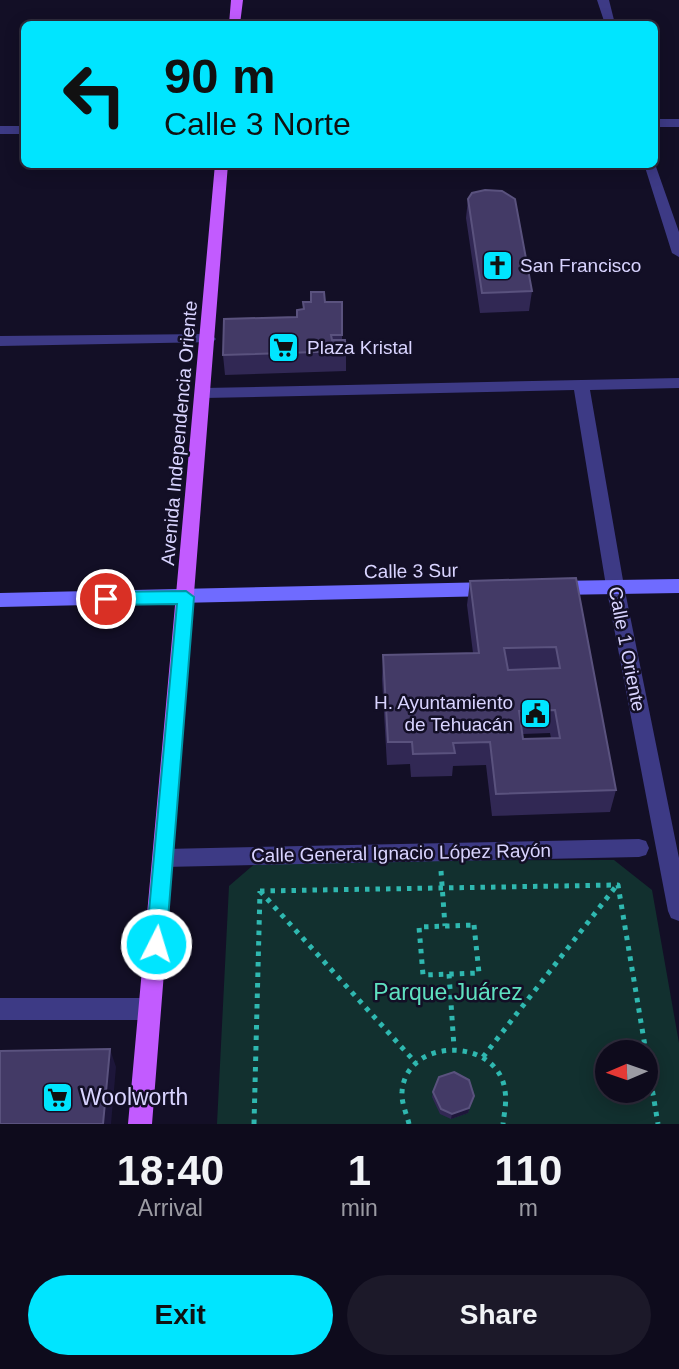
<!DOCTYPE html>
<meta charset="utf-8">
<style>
body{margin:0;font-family:Helvetica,sans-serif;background:#1c1929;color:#f1f3f6;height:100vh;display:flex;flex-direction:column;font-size:26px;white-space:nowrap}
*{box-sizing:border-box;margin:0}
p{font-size:23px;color:#9b9ba3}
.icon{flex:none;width:38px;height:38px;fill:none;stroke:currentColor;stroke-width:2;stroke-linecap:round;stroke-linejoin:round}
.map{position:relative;height:1124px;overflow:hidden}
.details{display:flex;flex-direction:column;background:#0e0b1c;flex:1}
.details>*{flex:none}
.hud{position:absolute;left:21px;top:21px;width:637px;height:147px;border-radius:10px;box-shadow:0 4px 18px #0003,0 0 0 2px #2e2b3b;background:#00e5ff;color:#111;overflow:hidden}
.needle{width:46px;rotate:268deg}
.controls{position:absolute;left:595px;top:1040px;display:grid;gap:14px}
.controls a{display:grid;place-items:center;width:63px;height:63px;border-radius:50%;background:#0e0b1c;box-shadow:0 4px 18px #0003,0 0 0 2px #2e2b3b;font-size:35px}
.pin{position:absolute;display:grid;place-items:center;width:60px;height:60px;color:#fff;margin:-30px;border:4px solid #fff;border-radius:50%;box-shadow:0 2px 7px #0007}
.me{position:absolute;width:77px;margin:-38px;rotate:5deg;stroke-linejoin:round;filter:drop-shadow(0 0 5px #0008)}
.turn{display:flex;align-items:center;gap:24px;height:147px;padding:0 28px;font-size:32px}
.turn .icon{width:91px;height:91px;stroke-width:2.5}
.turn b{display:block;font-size:49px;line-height:60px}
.eta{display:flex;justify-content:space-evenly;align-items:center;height:119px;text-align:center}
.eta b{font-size:42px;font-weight:700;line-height:49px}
.action{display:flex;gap:14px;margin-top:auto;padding:14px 28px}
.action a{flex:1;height:80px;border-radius:42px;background:#00e5ff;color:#111;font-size:28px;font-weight:700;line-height:80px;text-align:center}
.action a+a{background:#1c1929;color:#f1f3f6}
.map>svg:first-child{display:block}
.green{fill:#12302f;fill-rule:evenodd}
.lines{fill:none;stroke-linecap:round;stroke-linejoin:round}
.path{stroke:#2fb8b0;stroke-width:5;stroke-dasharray:4.5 6;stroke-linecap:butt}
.pedestrian{fill:#3d3a85;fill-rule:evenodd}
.minor{fill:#3d3a85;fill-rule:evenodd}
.secondary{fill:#6f6bff;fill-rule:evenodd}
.primary{fill:#c25bff;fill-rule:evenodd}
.wall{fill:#312854;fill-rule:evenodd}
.shaded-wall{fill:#1d163a}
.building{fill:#433a66;stroke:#5a527e;stroke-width:2;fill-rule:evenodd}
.route{fill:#00e5ff;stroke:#0095a6;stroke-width:2}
.labels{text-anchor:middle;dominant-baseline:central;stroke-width:5;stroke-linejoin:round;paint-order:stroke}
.poi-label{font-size:19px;fill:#d9d4ff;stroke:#130f26;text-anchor:start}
.street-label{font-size:19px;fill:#d9d4ff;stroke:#130f26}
.near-park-label{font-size:23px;fill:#5fe0c0;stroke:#130f26}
.near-poi-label{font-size:23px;fill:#d9d4ff;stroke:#130f26;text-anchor:start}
</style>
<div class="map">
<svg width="679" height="1124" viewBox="0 0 679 1124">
<rect width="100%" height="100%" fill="#130f26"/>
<path class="green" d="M614 860 652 890 679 1043V1124H217L229 886 258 861ZM607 1052H646V1090H607Z"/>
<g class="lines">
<path class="path" d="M441 871 445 926
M260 891 618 885 658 1124
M260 891 416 1063
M474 925 479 973 423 975 419 927Z
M449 974 454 1047
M483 1057 617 885
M254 1124 260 891
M409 1124C407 1115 401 1102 402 1092 406 1036 499 1037 505 1091 507 1102 504 1114 503 1124"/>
<path class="pedestrian" d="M654 161 679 232V257L672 253 644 164H654Z
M679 378V388L590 390 624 586 621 591H609L606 586 574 390 204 398 196 393 204 388Z
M639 839 646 841 649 848 646 855 639 857 164 867 157 865 154 858 157 851 164 849Z"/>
<path class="minor" d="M597 0H609L615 24H605Z
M654 119H679V127H654Z
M0 126H24V134H0Z
M208 334 213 336 216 339 213 342 0 346V336Z
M615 579 621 581 624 586 679 858V921L671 918 668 911 606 586 609 581Z
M0 998H150L158 1001 161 1009 158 1017 150 1020H0Z"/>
<path class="secondary" d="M679 579V593L556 595 550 593 547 588 550 583 556 581Z
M493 582 499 584 502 589 499 594 493 596 0 607V593Z"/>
<path class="primary" d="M231 0H243L240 24H229Z
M215 164H228L152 1124H128Z"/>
</g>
<path class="wall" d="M468 199 532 291 529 311 480 313 466 218Z
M325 302H342V340L346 351V371L225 375 223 355 297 317 303 309Z
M576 578 616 790 610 812 492 816 486 765 453 766 452 776 411 777 410 764 387 765 382 679 383 655 473 653 467 605 470 581ZM550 733 551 738 523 739V734Z
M433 1092 474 1096 468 1113 451 1119 440 1114 432 1097Z"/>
<path class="shaded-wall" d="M110 1049 116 1067 111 1124H103Z
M474 1096 468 1113 451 1119 452 1114Z"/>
<path class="building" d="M485 190 502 191 515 199 532 291 482 293 468 199 472 193Z
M311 292H324L325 302H342V335H331L332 340H345L346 351 223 355 224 319 297 317V310L304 309 303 302H311Z
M576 578 616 790 496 794 490 742 453 743 455 753 413 754 412 742H388L383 655 479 653 470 581ZM556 647 560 668 508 670 504 648ZM555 710 560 738 523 739 519 711Z
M110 1049 103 1124H0V1051Z
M454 1072 469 1080 474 1096 469 1108 452 1114 441 1109 433 1092 439 1077Z"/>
<path class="route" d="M186 591 194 597 166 944 163 951 156 953 149 951 146 944 177 604 106 605 98 599 106 592Z"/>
<defs>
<symbol id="church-square" viewBox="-11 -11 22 22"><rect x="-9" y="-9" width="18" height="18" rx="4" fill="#00e5ff" stroke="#130f26"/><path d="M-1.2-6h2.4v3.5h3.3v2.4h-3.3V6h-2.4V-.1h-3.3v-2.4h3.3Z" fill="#111"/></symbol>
<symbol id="supermarket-square" viewBox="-11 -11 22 22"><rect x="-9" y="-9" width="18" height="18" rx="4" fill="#00e5ff" stroke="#130f26"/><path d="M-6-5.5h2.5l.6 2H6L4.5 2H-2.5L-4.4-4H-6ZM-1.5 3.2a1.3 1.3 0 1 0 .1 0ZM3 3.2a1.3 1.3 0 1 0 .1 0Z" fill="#111"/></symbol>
<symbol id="civic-square" viewBox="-11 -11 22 22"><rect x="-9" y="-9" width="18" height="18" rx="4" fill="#00e5ff" stroke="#130f26"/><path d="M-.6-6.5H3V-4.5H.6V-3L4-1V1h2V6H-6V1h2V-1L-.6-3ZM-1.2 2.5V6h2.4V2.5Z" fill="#111"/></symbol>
</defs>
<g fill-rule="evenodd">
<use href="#church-square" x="480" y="248" width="35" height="35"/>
<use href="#supermarket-square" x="266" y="330" width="35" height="35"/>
<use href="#civic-square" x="518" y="696" width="35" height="35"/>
<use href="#supermarket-square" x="40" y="1080" width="35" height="35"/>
</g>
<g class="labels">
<g class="poi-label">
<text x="520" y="265">San Francisco</text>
<text x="307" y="347">Plaza Kristal</text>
<text x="513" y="702" text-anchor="end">H. Ayuntamiento<tspan x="513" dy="22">de Tehuacán</tspan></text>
</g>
<g class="street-label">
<text transform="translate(179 433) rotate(-85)">Avenida Independencia Oriente</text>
<text transform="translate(411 571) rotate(-1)">Calle 3 Sur</text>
<text transform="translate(627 649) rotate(79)">Calle 1 Oriente</text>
<text transform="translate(401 853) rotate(-1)">Calle General Ignacio López Rayón</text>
</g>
<g class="near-park-label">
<text x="448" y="992">Parque Juárez</text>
</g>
<g class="near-poi-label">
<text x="80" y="1097">Woolworth</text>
</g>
</g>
</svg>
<div class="controls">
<a><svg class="needle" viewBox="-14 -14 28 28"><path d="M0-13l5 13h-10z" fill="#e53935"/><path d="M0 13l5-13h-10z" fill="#9b9ba3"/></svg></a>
</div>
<div class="pin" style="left:106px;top:599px;background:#d93025"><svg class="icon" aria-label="arrive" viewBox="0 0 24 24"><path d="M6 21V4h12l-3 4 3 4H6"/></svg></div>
<svg class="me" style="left:156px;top:944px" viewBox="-20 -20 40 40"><circle r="17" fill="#00e5ff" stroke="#fff" stroke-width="3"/><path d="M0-11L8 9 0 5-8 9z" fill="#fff"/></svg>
<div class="hud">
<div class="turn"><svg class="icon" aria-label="left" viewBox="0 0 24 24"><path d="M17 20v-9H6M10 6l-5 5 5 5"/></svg><div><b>90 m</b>Calle 3 Norte</div></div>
</div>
</div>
<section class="details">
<div class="eta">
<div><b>18:40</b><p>Arrival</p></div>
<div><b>1</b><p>min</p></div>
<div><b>110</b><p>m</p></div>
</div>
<div class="action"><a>Exit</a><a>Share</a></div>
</section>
